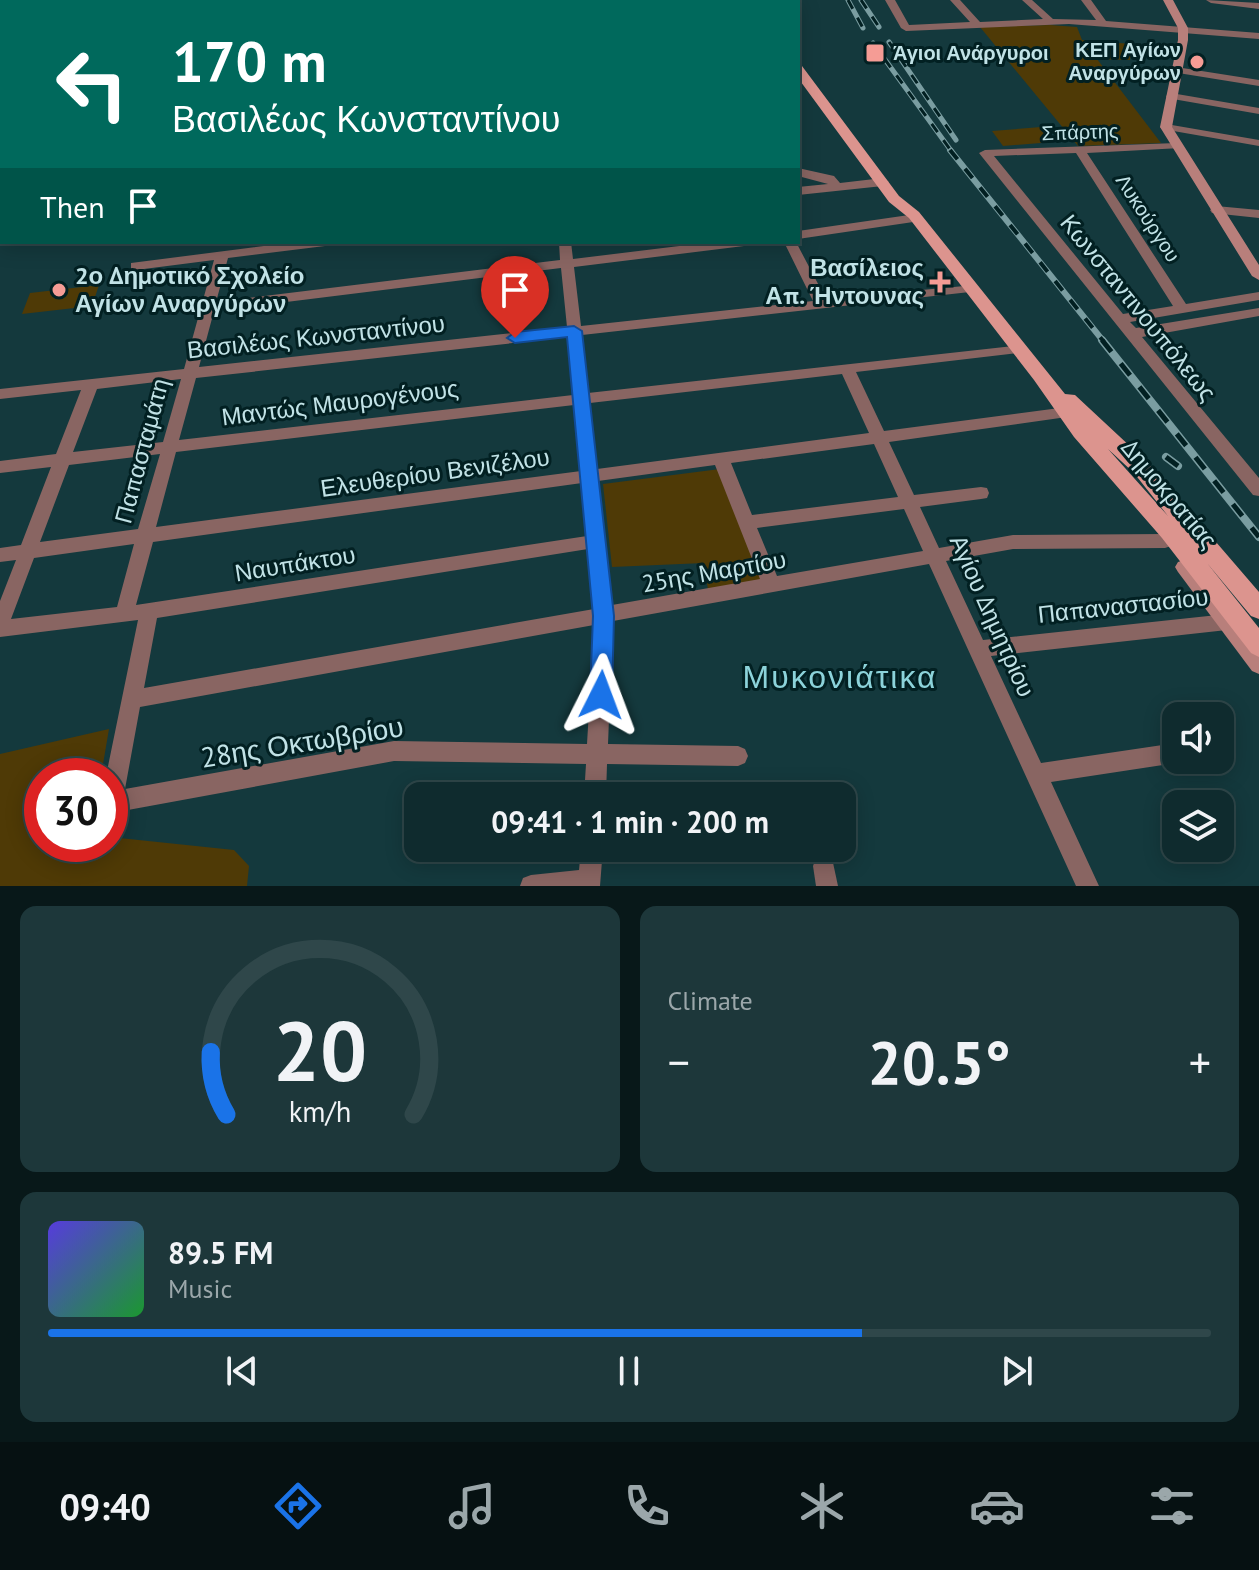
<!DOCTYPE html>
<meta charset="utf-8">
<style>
body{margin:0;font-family:"PT Sans",sans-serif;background:#1d373a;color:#f1f3f6;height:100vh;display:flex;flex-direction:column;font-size:30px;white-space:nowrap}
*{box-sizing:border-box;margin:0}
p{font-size:26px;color:#9ba7aa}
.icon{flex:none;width:44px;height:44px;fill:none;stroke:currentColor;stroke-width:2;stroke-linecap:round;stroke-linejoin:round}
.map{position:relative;height:886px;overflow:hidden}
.side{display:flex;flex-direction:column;gap:20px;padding:20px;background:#081819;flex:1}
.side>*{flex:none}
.top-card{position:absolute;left:0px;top:0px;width:800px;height:244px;box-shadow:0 4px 20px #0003,0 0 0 2px #2f474a;background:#00695c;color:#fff;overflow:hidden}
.fabs{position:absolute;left:1162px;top:702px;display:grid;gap:16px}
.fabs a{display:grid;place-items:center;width:72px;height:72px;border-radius:16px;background:#0f2b2e;box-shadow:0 4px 20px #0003,0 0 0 2px #2f474a;font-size:40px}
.speed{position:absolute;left:24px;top:758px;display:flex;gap:16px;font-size:40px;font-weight:700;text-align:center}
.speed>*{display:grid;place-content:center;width:104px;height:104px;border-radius:50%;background:#0f2b2e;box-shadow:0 4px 20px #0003,0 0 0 2px #2f474a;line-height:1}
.speed .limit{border:12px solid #d22;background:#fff;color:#111}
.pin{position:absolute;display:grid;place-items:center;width:68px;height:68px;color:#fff;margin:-82px -34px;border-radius:50% 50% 50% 0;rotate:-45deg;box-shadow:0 0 8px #0007}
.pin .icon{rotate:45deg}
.me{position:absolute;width:88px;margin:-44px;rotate:3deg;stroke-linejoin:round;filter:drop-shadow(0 0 6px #0008)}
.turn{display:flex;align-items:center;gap:28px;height:168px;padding:0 40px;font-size:36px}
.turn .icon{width:104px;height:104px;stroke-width:2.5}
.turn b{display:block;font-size:56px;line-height:68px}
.then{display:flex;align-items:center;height:76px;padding:0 40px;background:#0003;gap:16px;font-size:30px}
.big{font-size:60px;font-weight:600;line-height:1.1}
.side .tile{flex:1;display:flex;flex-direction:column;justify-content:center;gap:12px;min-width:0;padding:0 28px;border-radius:16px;background:#1d373a}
.side .dial{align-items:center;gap:0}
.dial svg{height:208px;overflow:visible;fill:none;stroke:#2f474a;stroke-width:7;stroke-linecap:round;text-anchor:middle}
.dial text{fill:#f1f3f6;stroke:none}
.song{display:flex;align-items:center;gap:24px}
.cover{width:96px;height:96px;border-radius:12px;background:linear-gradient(135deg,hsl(250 70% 55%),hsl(130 70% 35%))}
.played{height:8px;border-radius:4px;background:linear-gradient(90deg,#1a73e8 70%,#2f474a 70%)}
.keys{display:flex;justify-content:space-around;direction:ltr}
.heat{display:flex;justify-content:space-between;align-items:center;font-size:44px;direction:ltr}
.side .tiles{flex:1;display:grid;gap:20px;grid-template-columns:1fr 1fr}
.tile:last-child{grid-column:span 2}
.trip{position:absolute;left:404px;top:782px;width:452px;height:80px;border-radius:16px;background:#0f2b2e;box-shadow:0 4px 20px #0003,0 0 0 2px #2f474a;font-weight:600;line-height:80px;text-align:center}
.tab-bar{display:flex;height:128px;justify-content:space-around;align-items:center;background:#061112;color:#9ba7aa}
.tab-bar .icon{width:56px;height:56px}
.tab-bar .selected{color:#1a73e8}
.tab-bar b{font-size:36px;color:#f1f3f6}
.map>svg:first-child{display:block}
.green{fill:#4f3a06}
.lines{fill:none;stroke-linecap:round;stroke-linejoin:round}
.street{fill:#896562;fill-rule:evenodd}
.secondary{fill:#b87f7b;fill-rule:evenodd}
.primary{fill:#dc948e;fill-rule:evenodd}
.rail-far2-casing{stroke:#7a9da1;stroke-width:5}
.rail-far1-casing{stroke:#7a9da1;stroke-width:6}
.rail-casing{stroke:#7a9da1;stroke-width:8}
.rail-far2{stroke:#022022;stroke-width:3;stroke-dasharray:10;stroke-linecap:butt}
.rail-far1{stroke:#022022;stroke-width:4;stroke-dasharray:12;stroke-linecap:butt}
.rail{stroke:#022022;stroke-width:5;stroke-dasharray:15;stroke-linecap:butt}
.route{fill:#1a73e8;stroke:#114b97;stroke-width:2}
.poi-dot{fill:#f59c95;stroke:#022022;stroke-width:3}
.labels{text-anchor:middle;stroke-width:6;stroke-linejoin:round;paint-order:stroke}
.far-poi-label{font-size:20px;font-weight:bold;fill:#c1e2e6;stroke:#022022;text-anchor:end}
.far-street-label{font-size:20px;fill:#c1e2e6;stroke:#022022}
.poi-label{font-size:24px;font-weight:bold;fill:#c1e2e6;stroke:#022022;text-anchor:end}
.street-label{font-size:24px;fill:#c1e2e6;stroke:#022022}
.near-street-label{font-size:28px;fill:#c1e2e6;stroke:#022022}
.near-neighbourhood-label{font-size:32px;letter-spacing:2px;fill:#8cd3da;stroke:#022022}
</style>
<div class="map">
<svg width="1259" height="886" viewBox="0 0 1259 886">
<rect width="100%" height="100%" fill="#14393d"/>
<!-- green -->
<g class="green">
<path d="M1050 25 1077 27 1082 40 1132 44 1130 60 1097 59 1161 143 1078 146 980 27Z"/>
<path d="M1041 127 1053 142 1003 146 992 131Z"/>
<path d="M99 285 92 306 22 314 30 293Z"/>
<path d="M720 469 765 580 708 590 704 563 612 567 603 484Z"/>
<path d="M109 729 101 776H42V844H110V837L234 850 249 866 247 886H0V754Z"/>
</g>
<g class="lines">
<!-- street -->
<g class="street">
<path d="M0 0H48L50 2H2Z"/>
<path d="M75 0H85L73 2Z"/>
<path d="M885 0H895L909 25 970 22 950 0H960L980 22 1043 19 1022 0H1032L1053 19 1096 20 1081 0H1091L1106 21 1259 33V39L1069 24 906 31 901 28Z"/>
<path d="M1206 0 1259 3V9L1211 3Z"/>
<path d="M1176 67 1259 80V86L1172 72 1171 70Z"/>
<path d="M0 72H2L0 80Z"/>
<path d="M1171 93 1259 108V114L1167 98 1166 96Z"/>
<path d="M1166 124 1259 140V146L1162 129 1160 127Z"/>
<path d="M1177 143 1183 146 1181 148 1087 153 1186 304 1259 292V300L1130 322 1136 328 1259 308V316L1142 337 1259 478V496L1253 495 979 153 985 150ZM1076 153 1173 306 1123 314 994 156Z"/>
<path d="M798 168 834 176 840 183 883 178 889 182 883 186 798 195V187L828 184 798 176Z"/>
<path d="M1216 206 1259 210V218L1212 213 1210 210Z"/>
<path d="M916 214 922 218 920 221 798 239V231Z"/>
<path d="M295 242H331L325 246 228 258 216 302 560 260 559 242H571L573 259 712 242H750L744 246 574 267 581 326 813 301 784 242H796L826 299 975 285 977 288 970 292 582 335 588 393 1023 345 1025 348 1018 353 856 372 884 431 1067 407 1075 412 1067 417 889 442 914 495 981 487 987 488 989 493 987 498 981 499 920 507 939 548 1013 535 1165 534 1171 536 1174 541 1171 546 1165 548 1013 549 946 561 983 640 1227 614 1234 616 1236 622 1234 628 1227 630 991 656 1041 763 1176 743V760H1183L1176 763 1051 782 1099 886H1076L929 564 613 621 608 744 738 746 745 749 748 756 745 763 738 766 607 764 606 796H584L586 764 394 761 117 812 110 809V776H106L138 620 0 637V601L16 560 0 562V548L21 545 51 467 0 473V461L56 454 81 390 0 399V389L184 369 214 260 136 270 131 269V263ZM561 268 567 327 199 367 214 311ZM568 337 573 395 179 440 196 378ZM842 374 869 433 597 469 590 403ZM181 379 163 442 73 452 97 389ZM574 405 581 471 156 527 176 452ZM874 444 898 497 752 515 731 463ZM160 454 138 529 40 542 69 465ZM715 465 760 579 612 605 598 481ZM582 483 587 536 136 605 153 542ZM904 509 923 551 777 576 757 528ZM134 544 117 607 11 619 34 558ZM588 549 594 609 144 688 157 618ZM594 625 587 744 394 741 125 789 140 707Z"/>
<path d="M581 848H603L600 886H520L523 878 531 875 579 870Z"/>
<path d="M824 855 832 858 838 886H816L813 866 816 858Z"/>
</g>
<!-- secondary -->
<g class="secondary">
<path d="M41 0H52L39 2Z"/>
<path d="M1163 0H1173L1188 28V40L1172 127 1259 265V280L1252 276 1160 127 1178 40V28Z"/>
<path d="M2 38V45L0 46V39Z"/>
<path d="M1184 560 1190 562 1259 650V674L1252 671 1178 572 1175 567 1178 562Z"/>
</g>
<!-- primary -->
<g class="primary">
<path d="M753 0H765L766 2H754Z"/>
<path d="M798 65 802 66 899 196 919 212 1065 394 1075 395 1148 463 1259 592V619L1251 616 1207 563 1259 628V657L1251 653 1162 538 1074 437 1034 380 909 218 889 202 798 78ZM1108 449 1134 473 1168 516Z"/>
</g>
<defs>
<g id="rail-far2">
<path d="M848 0 863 28"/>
<path d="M861 0 879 27"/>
<path d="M889 42 956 140"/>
<path d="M873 43 952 152"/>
</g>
<path id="rail-far1" d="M950 150 1104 342"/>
<g id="rail">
<path d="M1102 340 1259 537"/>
<path d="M1166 457 1178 466"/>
</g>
</defs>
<!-- rail-far2 casing -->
<use href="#rail-far2" class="rail-far2-casing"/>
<!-- rail-far1 casing -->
<use href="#rail-far1" class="rail-far1-casing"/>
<!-- rail casing -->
<use href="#rail" class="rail-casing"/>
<!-- rail-far2 -->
<use href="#rail-far2" class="rail-far2"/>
<!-- rail-far1 -->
<use href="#rail-far1" class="rail-far1"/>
<!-- rail -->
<use href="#rail" class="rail"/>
</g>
<!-- route -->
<path class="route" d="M574 326 582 331 614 616 612 695 609 702 601 705 593 702 590 695 593 616 567 337 515 343 507 338 515 332Z"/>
<!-- markers -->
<g class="poi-dot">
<rect x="865" y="43" width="20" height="20" rx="4"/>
<circle cx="1197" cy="62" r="8"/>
<path d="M936 270h8v8h8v8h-8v8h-8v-8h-8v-8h8z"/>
<circle cx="59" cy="290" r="8"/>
</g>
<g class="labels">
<!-- far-poi labels -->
<g class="far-poi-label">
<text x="1181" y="57">ΚΕΠ Αγίων<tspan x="1181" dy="23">Αναργύρων</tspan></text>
<text x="893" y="60" text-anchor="start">Άγιοι Ανάργυροι</text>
</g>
<!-- far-street labels -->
<g class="far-street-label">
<text transform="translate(1080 132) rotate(-2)" y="7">Σπάρτης</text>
<text transform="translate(1148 218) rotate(57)" y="7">Λυκούργου</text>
</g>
<!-- poi labels -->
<g class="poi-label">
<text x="924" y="276">Βασίλειος<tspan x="924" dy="28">Απ. Ήντουνας</tspan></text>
<text x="75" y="284" text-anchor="start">2ο Δημοτικό Σχολείο<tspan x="75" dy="28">Αγίων Αναργύρων</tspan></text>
</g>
<!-- street labels -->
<g class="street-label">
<text transform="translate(1138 308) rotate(51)" y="8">Κωνσταντινουπόλεως</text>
<text transform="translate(316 337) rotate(-6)" y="8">Βασιλέως Κωνσταντίνου</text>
<text transform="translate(340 403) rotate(-7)" y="8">Μαντώς Μαυρογένους</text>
<text transform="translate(142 451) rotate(-75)" y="8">Παπασταμάτη</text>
<text transform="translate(435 473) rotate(-8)" y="8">Ελευθερίου Βενιζέλου</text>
<text transform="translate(1169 494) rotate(50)" y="8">Δημοκρατίας</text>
<text transform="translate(295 564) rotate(-9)" y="8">Ναυπάκτου</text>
<text transform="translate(714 572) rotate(-10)" y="8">25ης Μαρτίου</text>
<text transform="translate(1123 606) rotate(-6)" y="8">Παπαναστασίου</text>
<text transform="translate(992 616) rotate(66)" y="8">Αγίου Δημητρίου</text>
</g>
<!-- near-street labels -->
<g class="near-street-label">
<text transform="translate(302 742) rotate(-9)" y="10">28ης Οκτωβρίου</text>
</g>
<!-- near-neighbourhood labels -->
<g class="near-neighbourhood-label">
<text x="840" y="688">Μυκονιάτικα</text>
</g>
</g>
</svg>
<div class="fabs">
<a><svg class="icon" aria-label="sound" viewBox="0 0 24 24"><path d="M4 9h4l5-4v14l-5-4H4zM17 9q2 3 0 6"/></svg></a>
<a><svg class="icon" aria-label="layers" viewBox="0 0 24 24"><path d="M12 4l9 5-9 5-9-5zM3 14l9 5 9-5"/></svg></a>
</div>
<div class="speed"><div class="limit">30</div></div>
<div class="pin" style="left:515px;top:338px;background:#d93025"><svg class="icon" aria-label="arrive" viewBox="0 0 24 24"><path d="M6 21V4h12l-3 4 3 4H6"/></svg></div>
<svg class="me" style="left:601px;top:695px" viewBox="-20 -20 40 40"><path d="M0-17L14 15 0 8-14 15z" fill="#1a73e8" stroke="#fff" stroke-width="4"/></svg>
<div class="trip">09:41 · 1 min · 200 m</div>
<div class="top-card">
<div class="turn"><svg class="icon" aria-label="left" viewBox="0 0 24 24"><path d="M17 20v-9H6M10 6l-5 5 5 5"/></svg><div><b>170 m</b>Βασιλέως Κωνσταντίνου</div></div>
<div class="then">Then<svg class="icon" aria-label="arrive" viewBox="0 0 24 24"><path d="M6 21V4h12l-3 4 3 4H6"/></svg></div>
</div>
</div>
<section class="side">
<div class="tiles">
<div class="tile dial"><svg viewBox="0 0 100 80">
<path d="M14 69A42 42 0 1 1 86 69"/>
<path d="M14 69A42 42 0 0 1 8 45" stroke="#1a73e8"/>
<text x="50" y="56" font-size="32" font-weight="700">20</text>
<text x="50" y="72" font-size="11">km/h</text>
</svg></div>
<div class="tile"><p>Climate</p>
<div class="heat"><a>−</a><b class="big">20.5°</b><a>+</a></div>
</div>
<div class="tile">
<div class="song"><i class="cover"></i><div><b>89.5 FM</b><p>Music</p></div></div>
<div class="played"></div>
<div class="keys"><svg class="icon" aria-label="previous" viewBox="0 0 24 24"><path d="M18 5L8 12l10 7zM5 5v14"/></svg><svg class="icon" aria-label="pause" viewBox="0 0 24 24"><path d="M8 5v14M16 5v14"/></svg><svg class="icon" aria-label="next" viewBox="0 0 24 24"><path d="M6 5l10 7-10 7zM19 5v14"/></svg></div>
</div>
</div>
</section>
<nav class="tab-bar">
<b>09:40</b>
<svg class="icon selected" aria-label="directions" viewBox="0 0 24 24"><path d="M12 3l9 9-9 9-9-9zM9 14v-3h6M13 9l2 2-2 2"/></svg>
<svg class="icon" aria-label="music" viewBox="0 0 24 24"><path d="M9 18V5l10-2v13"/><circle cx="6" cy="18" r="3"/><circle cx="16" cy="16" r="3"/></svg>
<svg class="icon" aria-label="phone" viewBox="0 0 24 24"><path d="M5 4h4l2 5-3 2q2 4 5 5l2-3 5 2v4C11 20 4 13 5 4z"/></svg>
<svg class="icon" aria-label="climate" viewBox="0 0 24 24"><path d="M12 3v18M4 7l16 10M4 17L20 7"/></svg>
<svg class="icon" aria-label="car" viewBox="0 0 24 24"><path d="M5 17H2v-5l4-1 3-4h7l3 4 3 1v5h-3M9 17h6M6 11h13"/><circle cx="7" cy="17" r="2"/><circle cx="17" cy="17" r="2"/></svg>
<svg class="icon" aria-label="filters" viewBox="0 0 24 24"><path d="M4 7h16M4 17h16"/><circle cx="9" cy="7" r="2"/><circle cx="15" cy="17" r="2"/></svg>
</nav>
